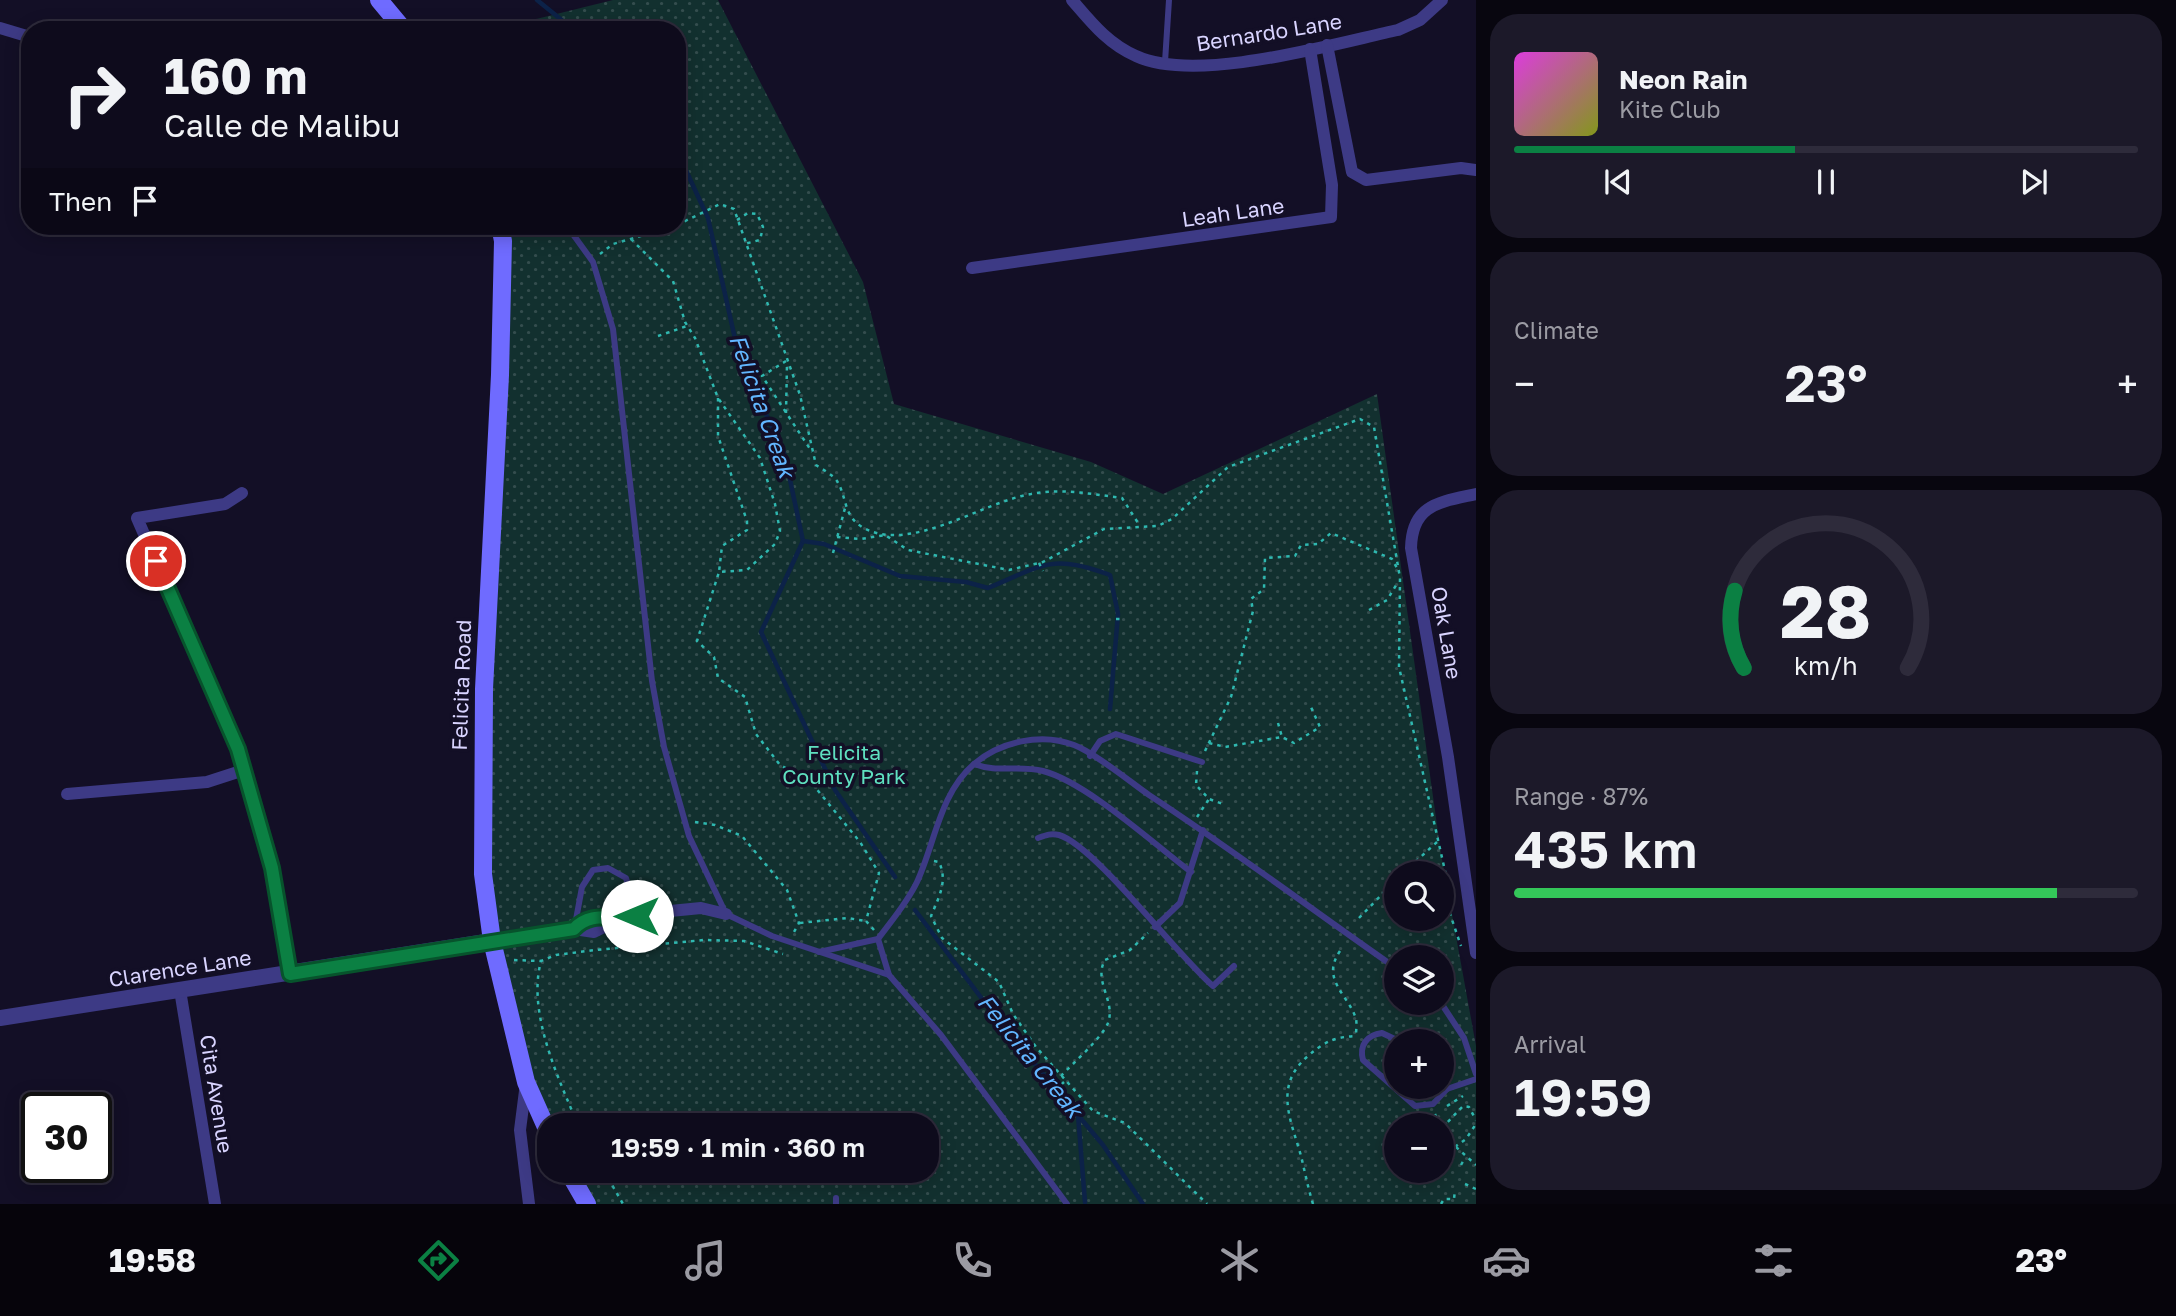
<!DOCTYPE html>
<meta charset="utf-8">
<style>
body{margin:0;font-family:"Golos Text",sans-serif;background:#1c1929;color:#f1f3f6;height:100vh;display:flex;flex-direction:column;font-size:26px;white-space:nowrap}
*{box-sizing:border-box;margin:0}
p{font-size:23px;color:#9b9ba3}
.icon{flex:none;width:38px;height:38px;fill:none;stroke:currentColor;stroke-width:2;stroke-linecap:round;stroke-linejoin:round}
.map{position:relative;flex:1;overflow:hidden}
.details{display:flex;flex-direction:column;gap:14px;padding:14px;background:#08060f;width:700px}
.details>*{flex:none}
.banner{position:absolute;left:21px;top:21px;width:665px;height:214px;border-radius:28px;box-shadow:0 4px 18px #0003,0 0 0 2px #2e2b3b;background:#0e0b1c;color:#f1f3f6;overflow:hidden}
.controls{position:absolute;left:1384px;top:861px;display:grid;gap:14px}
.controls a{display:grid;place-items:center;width:70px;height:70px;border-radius:50%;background:#0e0b1c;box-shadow:0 4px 18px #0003,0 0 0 2px #2e2b3b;font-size:35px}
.speed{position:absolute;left:21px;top:1092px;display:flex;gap:14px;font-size:35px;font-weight:700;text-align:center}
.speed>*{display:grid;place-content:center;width:91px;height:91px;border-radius:50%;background:#0e0b1c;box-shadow:0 4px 18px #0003,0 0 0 2px #2e2b3b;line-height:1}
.speed .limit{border:4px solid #111;border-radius:10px;background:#fff;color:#111}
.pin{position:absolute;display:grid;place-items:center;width:60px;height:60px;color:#fff;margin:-30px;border:4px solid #fff;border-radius:50%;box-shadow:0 2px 7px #0007}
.me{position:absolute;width:77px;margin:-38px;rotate:270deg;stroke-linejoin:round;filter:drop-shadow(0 0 5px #0008)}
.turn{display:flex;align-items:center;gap:24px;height:147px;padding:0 28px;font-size:32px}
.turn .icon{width:91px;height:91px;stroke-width:2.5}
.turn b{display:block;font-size:49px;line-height:60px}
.then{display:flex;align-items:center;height:66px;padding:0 28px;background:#0003;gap:14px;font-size:26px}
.big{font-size:52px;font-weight:600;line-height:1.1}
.details .card{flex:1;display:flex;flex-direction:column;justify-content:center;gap:10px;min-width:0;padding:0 24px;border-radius:28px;background:#1c1929}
.details .dial{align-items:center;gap:0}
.dial svg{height:182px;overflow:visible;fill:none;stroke:#2e2b3b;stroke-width:7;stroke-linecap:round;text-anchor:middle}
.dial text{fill:#f1f3f6;stroke:none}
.song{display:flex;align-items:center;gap:21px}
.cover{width:84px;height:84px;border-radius:10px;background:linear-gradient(135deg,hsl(300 70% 55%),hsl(70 70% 35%))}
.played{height:7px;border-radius:4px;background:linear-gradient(90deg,#0b8043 45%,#2e2b3b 45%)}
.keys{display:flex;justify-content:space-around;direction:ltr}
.heat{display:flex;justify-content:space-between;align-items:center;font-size:38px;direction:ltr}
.charge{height:10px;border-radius:5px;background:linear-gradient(90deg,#34c759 87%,#2e2b3b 0)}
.trip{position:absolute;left:537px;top:1113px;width:402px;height:70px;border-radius:28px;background:#0e0b1c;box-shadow:0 4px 18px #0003,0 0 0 2px #2e2b3b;font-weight:600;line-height:70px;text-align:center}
.dock{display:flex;height:112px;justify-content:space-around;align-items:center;background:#06040b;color:#9b9ba3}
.dock .icon{width:49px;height:49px}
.dock .selected{color:#0b8043}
.dock b{font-size:32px;color:#f1f3f6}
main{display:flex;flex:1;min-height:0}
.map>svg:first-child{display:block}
.park{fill:url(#park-dots);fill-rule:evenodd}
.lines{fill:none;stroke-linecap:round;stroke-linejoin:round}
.stream{stroke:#0c2248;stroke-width:4.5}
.path{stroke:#2fb8b0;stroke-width:2.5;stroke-dasharray:3.5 5;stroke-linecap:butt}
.service{stroke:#3d3a85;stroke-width:6}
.minor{stroke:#3d3a85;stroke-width:12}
.tertiary{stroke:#3d3a85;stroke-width:16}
.secondary{stroke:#6f6bff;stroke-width:18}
.route-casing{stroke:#07532c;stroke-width:18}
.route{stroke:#0b8043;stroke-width:12}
.labels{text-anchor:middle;stroke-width:7;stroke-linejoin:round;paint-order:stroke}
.street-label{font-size:21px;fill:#d9d4ff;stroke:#130f26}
.park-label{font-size:21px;fill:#5fe0c0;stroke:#130f26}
.water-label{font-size:23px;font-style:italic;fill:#62b6ff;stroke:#130f26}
</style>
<main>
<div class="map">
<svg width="1476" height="1204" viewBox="0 0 1476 1204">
<defs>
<pattern id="park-dots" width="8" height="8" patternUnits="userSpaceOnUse" patternTransform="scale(1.75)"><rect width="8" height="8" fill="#12302f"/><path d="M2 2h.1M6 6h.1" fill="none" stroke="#344d4e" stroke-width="1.8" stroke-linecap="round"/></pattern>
</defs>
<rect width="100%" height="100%" fill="#130f26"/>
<!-- park -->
<path class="park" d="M613 0H718L863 282 894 404 1091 462 1163 494 1377 394 1441 854 1476 1046V1204H587L568 1171H928V1125H550L538 1112 483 874 500 226H677V30H492ZM1396 873H1442V919H1396ZM1396 957H1442V1003H1396ZM1396 1041H1442V1087H1396ZM1396 1125H1442V1171H1396Z"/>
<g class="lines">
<!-- stream -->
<g class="stream">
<path d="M537 0 574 30"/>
<path d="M677 151 708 218 738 352 785 456 803 541 761 632 835 790 895 877"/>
<path d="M803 541 824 544 900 576 966 582 988 588C1043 565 1052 553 1110 575L1118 614 1110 709"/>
<path d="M915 910 998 1020 1103 1145 1143 1204"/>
<path d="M1078 1115 1085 1202"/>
</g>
<!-- path -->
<g class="path">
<path d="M737 220 748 213 757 214 763 227 760 240 744 244"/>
<path d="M677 225 720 204 734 209 800 395 816 465C822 469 833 475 837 481 847 497 843 515 862 527 909 555 982 502 1031 494 1062 488 1091 494 1122 498L1140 526"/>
<path d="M631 239 673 281 685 322 695 338 718 398 760 458 775 504 780 531 775 544 747 570 719 572 697 641 714 657 718 678 745 697 756 734 780 765 810 781 860 842 879 873 866 921 874 930"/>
<path d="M600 254 613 244 675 226"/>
<path d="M658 336 687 326"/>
<path d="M786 361 762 376 812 452"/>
<path d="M718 398V436L747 521V530L722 546 719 572"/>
<path d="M786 413 787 364"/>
<path d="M837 537 861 539 885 535 908 550 1009 570 1043 562 1104 529 1158 526 1172 519 1228 467 1360 419 1374 427 1400 578 1399 667 1450 893 1449 911 1461 946"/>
<path d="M833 553 845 508"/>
<path d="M1039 563 1043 571"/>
<path d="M1369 610 1387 600 1398 582"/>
<path d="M1116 619H1122"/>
<path d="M1278 723 1282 737"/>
<path d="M1209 743 1225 747 1282 737 1294 743 1320 727 1311 707"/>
<path d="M1205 751 1231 697 1253 611 1251 599 1264 589 1265 558 1295 556 1301 545 1318 544 1331 533 1392 559 1397 568"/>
<path d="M1197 771 1196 785 1209 799 1223 804"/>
<path d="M1197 817 1209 799"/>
<path d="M695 822 715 825 742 836 787 890 799 923 794 932"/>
<path d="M934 861 939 862C948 881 939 897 931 916L942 938 999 982 1013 1014 1036 1047 1093 1111 1125 1123 1207 1204"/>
<path d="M1403 873 1437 842"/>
<path d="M1359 918 1396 880"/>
<path d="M800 923 847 918 866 921"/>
<path d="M1340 951C1320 980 1349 995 1356 1019 1357 1023 1356 1031 1356 1036"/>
<path d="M514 960 541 961"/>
<path d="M1061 1076C1072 1064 1102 1038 1108 1023 1116 1001 1093 981 1105 960L1130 950 1148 933"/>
<path d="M1418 1095 1420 1087"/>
<path d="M1049 1096 1064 1082"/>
<path d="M1447 1106 1463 1096"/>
<path d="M1435 1114 1439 1125"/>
<path d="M578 1125C558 1077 527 1013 541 961L556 955 595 950 704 940 744 941 783 954"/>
<path d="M1442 1128 1463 1106 1469 1107 1476 1120"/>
<path d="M1442 1132 1446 1147 1452 1149 1466 1139 1476 1124"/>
<path d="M1456 1147 1476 1165"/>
<path d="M1461 1165 1465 1158"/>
<path d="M604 1171 623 1204"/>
<path d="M1465 1184 1476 1189"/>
<path d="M1313 1204C1308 1188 1305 1172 1301 1156 1291 1120 1273 1086 1308 1056 1324 1042 1334 1037 1356 1036"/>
<path d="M1441 1204 1444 1199H1454L1455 1190"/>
</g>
<!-- service -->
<g class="service">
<path d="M1165 62 1169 0"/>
<path d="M567 226 593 262 613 329 652 681 664 747 689 836 726 914 772 936 889 975"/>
<path d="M272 232 308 226"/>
<path d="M1090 756 1100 741 1116 734 1202 762"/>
<path d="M974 764C997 773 1019 765 1043 771 1086 782 1154 844 1191 872"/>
<path d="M1038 838C1046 835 1051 833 1059 835 1094 845 1178 956 1213 986L1234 966"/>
<path d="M575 925 582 887 593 870 608 868 626 878 637 916"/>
<path d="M1155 927 1180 903 1203 830"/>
<path d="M878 939 889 975 941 1035 1067 1204"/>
<path d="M819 952 878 939C892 920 907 903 917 882 935 843 940 793 974 764 1000 742 1041 732 1074 745 1095 753 1129 781 1149 795 1233 850 1314 911 1396 968"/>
<path d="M1441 1003 1464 1038 1476 1074"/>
<path d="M1399 1041 1382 1033C1367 1035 1359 1045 1363 1060L1415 1106 1433 1104 1447 1089 1442 1083"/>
<path d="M1447 1089 1476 1079"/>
<path d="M836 1198V1204"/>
</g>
<!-- minor -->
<g class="minor">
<path d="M1072 0C1091 22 1108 44 1136 56 1196 84 1333 44 1398 30L1420 20 1442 0"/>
<path d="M0 28 30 37"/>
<path d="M1327 45 1352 172 1366 180 1461 168 1476 170"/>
<path d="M972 268 1331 217 1332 185 1310 49"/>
<path d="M242 493 225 504 137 518 238 749 272 868 290 974"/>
<path d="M1476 494C1440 502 1412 504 1411 548L1448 757 1476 953"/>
<path d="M67 794 207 782 244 770"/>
<path d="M574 929C585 917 603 914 618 920"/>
<path d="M492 941 574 929 594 932 618 920 660 912 701 908 726 914"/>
<path d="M180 990 215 1204"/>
<path d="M526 1083 520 1130 529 1204"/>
</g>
<!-- tertiary -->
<path class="tertiary" d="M0 1018 492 941"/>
<!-- secondary -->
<g class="secondary">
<path d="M379 0 404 30"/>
<path d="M500 226 503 241 500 375 484 689 483 874 492 941 526 1082 550 1136"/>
<path d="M568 1171 587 1204"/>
</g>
</g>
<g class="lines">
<defs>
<path id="route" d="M156 561 238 749 272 868 290 974 574 929C591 910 615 921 637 916"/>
</defs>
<!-- route casing -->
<use href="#route" class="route-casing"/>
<!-- route -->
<use href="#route" class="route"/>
</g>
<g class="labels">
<!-- street labels -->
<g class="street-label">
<text transform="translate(1269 33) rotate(-9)" y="7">Bernardo Lane</text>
<text transform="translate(1233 213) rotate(-8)" y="7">Leah Lane</text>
<text transform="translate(1446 633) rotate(80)" y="7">Oak Lane</text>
<text transform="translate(462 685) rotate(-88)" y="7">Felicita Road</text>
<text transform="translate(180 969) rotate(-9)" y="7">Clarence Lane</text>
<text transform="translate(216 1094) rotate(81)" y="7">Cita Avenue</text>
</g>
<!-- park labels -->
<g class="park-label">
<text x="844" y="760">Felicita<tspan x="844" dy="24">County Park</tspan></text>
</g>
<!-- water labels -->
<g class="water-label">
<text transform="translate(762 406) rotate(70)" y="8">Felicita Creak</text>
<text transform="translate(1030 1056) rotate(51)" y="8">Felicita Creak</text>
</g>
</g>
</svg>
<div class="controls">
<a><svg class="icon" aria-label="search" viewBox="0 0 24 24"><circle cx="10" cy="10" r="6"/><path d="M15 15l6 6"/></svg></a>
<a><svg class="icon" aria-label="layers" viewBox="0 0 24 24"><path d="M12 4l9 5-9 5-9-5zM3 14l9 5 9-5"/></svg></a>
<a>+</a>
<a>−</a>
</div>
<div class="speed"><div class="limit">30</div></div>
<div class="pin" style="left:156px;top:561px;background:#d93025"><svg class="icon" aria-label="arrive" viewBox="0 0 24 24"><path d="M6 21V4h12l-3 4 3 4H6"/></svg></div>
<svg class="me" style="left:637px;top:916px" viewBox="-20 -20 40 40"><circle r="19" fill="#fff"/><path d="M0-13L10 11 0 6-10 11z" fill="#0b8043"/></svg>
<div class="trip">19:59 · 1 min · 360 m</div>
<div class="banner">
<div class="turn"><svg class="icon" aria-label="right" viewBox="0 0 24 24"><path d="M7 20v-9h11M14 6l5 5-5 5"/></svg><div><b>160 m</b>Calle de Malibu</div></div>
<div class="then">Then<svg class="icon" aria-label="arrive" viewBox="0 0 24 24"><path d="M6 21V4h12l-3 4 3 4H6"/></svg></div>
</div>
</div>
<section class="details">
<div class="card">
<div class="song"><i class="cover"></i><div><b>Neon Rain</b><p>Kite Club</p></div></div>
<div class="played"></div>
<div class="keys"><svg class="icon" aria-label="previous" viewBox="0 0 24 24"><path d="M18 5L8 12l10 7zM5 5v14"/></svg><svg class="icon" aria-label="pause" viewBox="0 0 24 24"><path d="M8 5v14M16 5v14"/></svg><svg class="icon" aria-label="next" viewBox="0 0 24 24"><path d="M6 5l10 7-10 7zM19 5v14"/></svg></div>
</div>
<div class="card"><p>Climate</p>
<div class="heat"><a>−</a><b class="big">23°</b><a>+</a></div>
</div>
<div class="card dial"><svg viewBox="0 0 100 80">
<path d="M14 69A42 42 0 1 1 86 69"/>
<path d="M14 69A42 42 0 0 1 10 35" stroke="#0b8043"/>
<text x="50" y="56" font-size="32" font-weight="700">28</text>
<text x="50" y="72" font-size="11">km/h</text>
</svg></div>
<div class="card"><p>Range · 87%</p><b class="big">435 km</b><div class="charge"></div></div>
<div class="card"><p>Arrival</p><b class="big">19:59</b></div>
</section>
</main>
<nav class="dock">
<b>19:58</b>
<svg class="icon selected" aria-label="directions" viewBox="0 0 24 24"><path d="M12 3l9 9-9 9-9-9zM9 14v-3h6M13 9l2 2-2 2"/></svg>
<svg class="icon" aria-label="music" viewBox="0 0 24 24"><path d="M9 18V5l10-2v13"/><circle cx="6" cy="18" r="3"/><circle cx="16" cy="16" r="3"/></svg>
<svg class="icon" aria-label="phone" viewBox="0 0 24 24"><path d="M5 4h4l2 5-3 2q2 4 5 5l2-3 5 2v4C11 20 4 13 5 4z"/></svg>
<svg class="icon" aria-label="climate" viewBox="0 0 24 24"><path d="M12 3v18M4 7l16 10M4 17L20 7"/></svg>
<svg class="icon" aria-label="car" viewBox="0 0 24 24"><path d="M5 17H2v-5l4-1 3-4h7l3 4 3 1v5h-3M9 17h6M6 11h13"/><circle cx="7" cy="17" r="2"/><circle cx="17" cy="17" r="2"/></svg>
<svg class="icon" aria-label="filters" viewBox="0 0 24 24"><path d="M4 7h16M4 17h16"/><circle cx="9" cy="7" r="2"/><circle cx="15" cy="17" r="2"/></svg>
<b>23°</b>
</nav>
